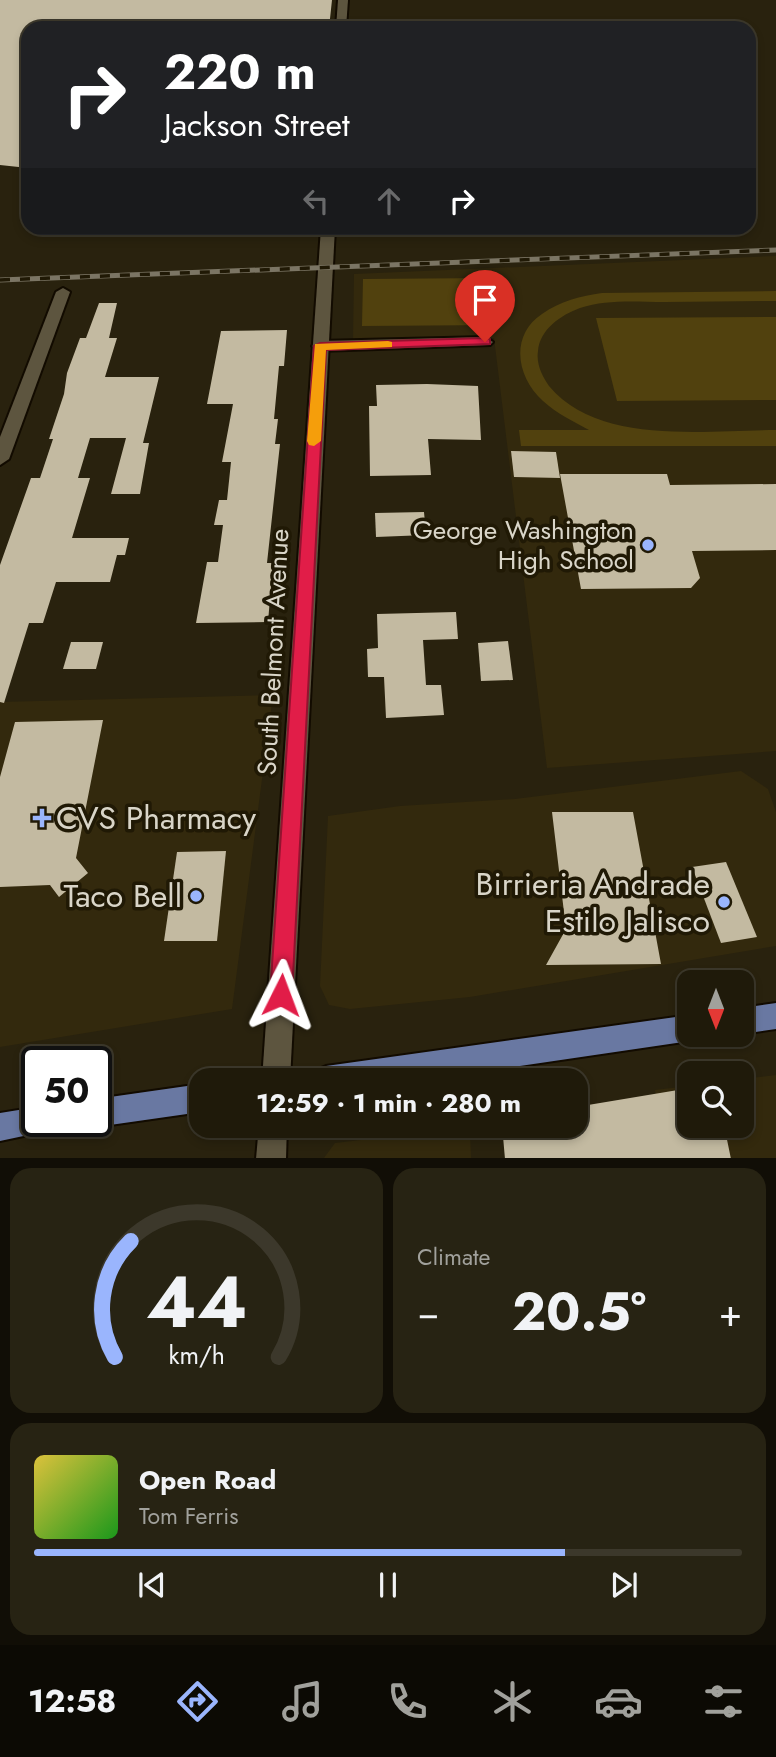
<!DOCTYPE html>
<meta charset="utf-8">
<style>
body{margin:0;font-family:Jost,sans-serif;background:#272313;color:#f1f3f6;height:100vh;display:flex;flex-direction:column;font-size:26px;white-space:nowrap}
*{box-sizing:border-box;margin:0}
p{font-size:23px;color:#a1a19c}
.icon{flex:none;width:38px;height:38px;fill:none;stroke:currentColor;stroke-width:2;stroke-linecap:round;stroke-linejoin:round}
.map{position:relative;height:1158px;overflow:hidden}
.panel{display:flex;flex-direction:column;gap:10px;padding:10px;background:#110e06;flex:1}
.panel>*{flex:none}
.banner{position:absolute;left:21px;top:21px;width:735px;height:214px;border-radius:21px;box-shadow:0 4px 10px #0003,0 0 0 2px #3c382b;background:#202124;color:#fff;overflow:hidden}
.needle{width:46px;rotate:180deg}
.fabs{position:absolute;left:677px;top:970px;display:grid;gap:14px}
.fabs a{display:grid;place-items:center;width:77px;height:77px;border-radius:14px;background:#1f1a0a;box-shadow:0 4px 10px #0003,0 0 0 2px #3c382b;font-size:35px}
.speed{position:absolute;left:21px;top:1046px;display:flex;gap:14px;font-size:35px;font-weight:700;text-align:center}
.speed>*{display:grid;place-content:center;width:91px;height:91px;border-radius:50%;background:#1f1a0a;box-shadow:0 4px 10px #0003,0 0 0 2px #3c382b;line-height:1}
.speed .limit{border:4px solid #111;border-radius:10px;background:#fff;color:#111}
.pin{position:absolute;display:grid;place-items:center;width:60px;height:60px;color:#fff;margin:-72px -30px;border-radius:50% 50% 50% 0;rotate:-45deg;box-shadow:0 0 7px #0007}
.pin .icon{rotate:45deg}
.me{position:absolute;width:77px;margin:-38px;rotate:3deg;stroke-linejoin:round;filter:drop-shadow(0 0 5px #0008)}
.turn{display:flex;align-items:center;gap:24px;height:147px;padding:0 28px;font-size:32px}
.turn .icon{width:91px;height:91px;stroke-width:2.5}
.turn b{display:block;font-size:49px;line-height:60px}
.lanes{display:flex;align-items:center;height:66px;padding:0 28px;background:#0003;justify-content:center;gap:35px;direction:ltr}
.lanes .off{opacity:.35}
.big{font-size:52px;font-weight:700;line-height:1.1}
.panel .widget{flex:1;display:flex;flex-direction:column;justify-content:center;gap:10px;min-width:0;padding:0 24px;border-radius:21px;background:#272313}
.panel .dial{align-items:center;gap:0}
.dial svg{height:182px;overflow:visible;fill:none;stroke:#3c382b;stroke-width:7;stroke-linecap:round;text-anchor:middle}
.dial text{fill:#f1f3f6;stroke:none}
.song{display:flex;align-items:center;gap:21px}
.cover{width:84px;height:84px;border-radius:10px;background:linear-gradient(135deg,hsl(50 70% 55%),hsl(120 70% 35%))}
.played{height:7px;border-radius:4px;background:linear-gradient(90deg,#9ab5fd 75%,#3c382b 75%)}
.keys{display:flex;justify-content:space-around;direction:ltr}
.heat{display:flex;justify-content:space-between;align-items:center;font-size:38px;direction:ltr}
.panel .tiles{flex:1;display:grid;gap:10px;grid-template-columns:1fr 1fr}
.widget:last-child{grid-column:span 2}
.trip{position:absolute;left:189px;top:1068px;width:399px;height:70px;border-radius:21px;background:#1f1a0a;box-shadow:0 4px 10px #0003,0 0 0 2px #3c382b;font-weight:700;line-height:70px;text-align:center}
.dock{display:flex;height:112px;justify-content:space-around;align-items:center;background:#0c0a04;color:#a1a19c}
.dock .icon{width:49px;height:49px}
.dock .selected{color:#9ab5fd}
.dock b{font-size:32px;color:#f1f3f6}
.map>svg:first-child{display:block}
.built{fill:#33290d}
.green{fill:#51410e}
.building{fill:#c3baa1}
.lines{fill:none;stroke-linecap:round;stroke-linejoin:round}
.minor-casing{stroke:#120b00;stroke-width:4}
.secondary-casing{stroke:#120b00;stroke-width:4}
.primary-casing{stroke:#120b00;stroke-width:4}
.minor{fill:#5d553f;fill-rule:evenodd}
.secondary{fill:#5d553f;fill-rule:evenodd}
.primary{fill:#6978a2;fill-rule:evenodd}
.rail-casing{stroke:#7b7564;stroke-width:5}
.rail{stroke:#201905;stroke-width:3.5;stroke-dasharray:10;stroke-linecap:butt}
.route{fill:#e11d48;stroke:#92132f;stroke-width:2}
.slow{fill:#f59e0b}
.poi-dot{fill:#9ab5fd;stroke:#201905;stroke-width:2.5}
.labels{text-anchor:middle;stroke-width:7;stroke-linejoin:round;paint-order:stroke}
.poi-label{font-size:26px;fill:#d9d5c8;stroke:#201905;text-anchor:end}
.street-label{font-size:26px;fill:#d9d5c8;stroke:#201905}
.near-poi-label{font-size:32px;fill:#d9d5c8;stroke:#201905;text-anchor:end}
</style>
<div class="map">
<svg width="776" height="1159" viewBox="0 0 776 1159">
<rect width="100%" height="100%" fill="#29220e"/>
<!-- built -->
<g class="built">
<path d="M776 256V751L547 768 494 338 353 340 354 274Z"/>
<path d="M273 695 232 1009 0 1047V702Z"/>
<path d="M741 771 768 789 776 812V946L470 997 350 1009 329 1005 320 986 328 816 400 806 515 799Z"/>
<path d="M776 1075V1158H666L655 1090 689 1086 690 1125H742V1079Z"/>
<path d="M463 1128 470 1133 471 1158H324L335 1143Z"/>
</g>
<!-- green -->
<g class="green">
<path d="M491 278 498 325 362 326 363 279Z"/>
<path d="M776 291V301C739 301 702 302 664 302 637 302 607 299 580 308 561 315 540 329 538 351 536 364 542 376 549 386 599 446 706 430 776 430V446H521L519 430H589C573 421 557 414 543 401 517 378 509 336 542 314 560 301 581 296 602 293Z"/>
<path d="M776 317V400L617 401 596 318Z"/>
</g>
<!-- building -->
<g class="building">
<path d="M0 0H332L329 28H28V168L0 165Z"/>
<path d="M99 303H117L109 338H117L105 377H159L143 443H149L140 494H111L126 438H90L78 478H90L72 538H129L125 555H117L110 582H56L43 623H29L4 703 0 702V565L31 478H40L53 439H49L64 394 67 373 80 338H86Z"/>
<path d="M287 330 284 366H279L274 419H278L275 444H280L267 563H273L268 622 196 623 207 562H218L223 525H214L219 500H227L231 462H222L233 404H207L221 331Z"/>
<path d="M427 384 478 386 481 440 428 439 431 475 370 476 369 406H377L376 385Z"/>
<path d="M511 451 556 452 560 478 514 477Z"/>
<path d="M560 474H667L670 485 776 484V550L692 551 700 578 691 588 581 589Z"/>
<path d="M424 512 426 535 376 537 375 513Z"/>
<path d="M456 612 458 639 423 640 426 685H441L444 715 386 718 384 677H368L367 649 378 648 377 614Z"/>
<path d="M508 641 513 680 481 681 478 643Z"/>
<path d="M71 642H103L96 669H63Z"/>
<path d="M103 720 76 858 88 873 59 897 50 885 0 887V777L15 722Z"/>
<path d="M552 812H633L661 964 546 965 566 929Z"/>
<path d="M226 851 217 941H164L177 852Z"/>
<path d="M726 862 757 937 721 943 692 867Z"/>
<path d="M690 1088V1125H724L731 1159H505L502 1125H576V1107Z"/>
</g>
<g class="lines">
<defs>
<g id="minor">
<path d="M63 288 70 292 9 459 0 465V437L56 292Z"/>
<path d="M485 337 493 342 490 345 320 351 312 346 320 341Z"/>
</g>
<g id="secondary">
<path d="M338 0H348L346 28H336Z"/>
<path d="M321 228H335L290 1080H262Z"/>
<path d="M259 1125H287L286 1159H256Z"/>
</g>
<g id="primary">
<path d="M776 1003V1029L742 1034V1008Z"/>
<path d="M690 1015V1034H701L690 1041 424 1080H312L316 1070 326 1066Z"/>
<path d="M201 1084V1112L96 1127 85 1122H96V1099Z"/>
<path d="M37 1107V1122H51L47 1131 0 1141V1113Z"/>
</g>
</defs>
<!-- minor casing -->
<use href="#minor" class="minor-casing"/>
<!-- secondary casing -->
<use href="#secondary" class="secondary-casing"/>
<!-- primary casing -->
<use href="#primary" class="primary-casing"/>
<!-- minor -->
<use href="#minor" class="minor"/>
<!-- secondary -->
<use href="#secondary" class="secondary"/>
<!-- primary -->
<use href="#primary" class="primary"/>
<defs>
<path id="rail" d="M0 280 776 250"/>
</defs>
<!-- rail casing -->
<use href="#rail" class="rail-casing"/>
<!-- rail -->
<use href="#rail" class="rail"/>
</g>
<!-- route -->
<path class="route" d="M485 338 490 339V344L326 350 292 995 289 1003 281 1006 274 1003 270 995 314 346 320 343Z"/>
<!-- slow -->
<path class="slow" d="M388 341 392 342V347L326 350 321 441 314 446 309 445 307 441 315 344Z"/>
<!-- markers -->
<g class="poi-dot">
<circle cx="648" cy="545" r="7"/>
<path d="M38.5 807.5h7v7h7v7h-7v7h-7v-7h-7v-7h7z"/>
<circle cx="196" cy="896" r="7"/>
<circle cx="724" cy="902" r="7"/>
</g>
<g class="labels">
<!-- poi labels -->
<g class="poi-label">
<text x="634" y="539">George Washington<tspan x="634" dy="30">High School</tspan></text>
</g>
<!-- street labels -->
<g class="street-label">
<text transform="translate(273 652) rotate(-87)" y="9">South Belmont Avenue</text>
</g>
<!-- near-poi labels -->
<g class="near-poi-label">
<text x="56" y="829" text-anchor="start">CVS Pharmacy</text>
<text x="710" y="895">Birrieria Andrade<tspan x="710" dy="37">Estilo Jalisco</tspan></text>
<text x="182" y="907">Taco Bell</text>
</g>
</g>
</svg>
<div class="fabs">
<a><svg class="needle" viewBox="-14 -14 28 28"><path d="M0-13l5 13h-10z" fill="#e53935"/><path d="M0 13l5-13h-10z" fill="#a1a19c"/></svg></a>
<a><svg class="icon" aria-label="search" viewBox="0 0 24 24"><circle cx="10" cy="10" r="6"/><path d="M15 15l6 6"/></svg></a>
</div>
<div class="speed"><div class="limit">50</div></div>
<div class="pin" style="left:485px;top:342px;background:#d93025"><svg class="icon" aria-label="arrive" viewBox="0 0 24 24"><path d="M6 21V4h12l-3 4 3 4H6"/></svg></div>
<svg class="me" style="left:281px;top:995px" viewBox="-20 -20 40 40"><path d="M0-17L14 15 0 8-14 15z" fill="#e11d48" stroke="#fff" stroke-width="4"/></svg>
<div class="trip">12:59 · 1 min · 280 m</div>
<div class="banner">
<div class="turn"><svg class="icon" aria-label="right" viewBox="0 0 24 24"><path d="M7 20v-9h11M14 6l5 5-5 5"/></svg><div><b>220 m</b>Jackson Street</div></div>
<div class="lanes"><svg class="icon off" aria-label="left" viewBox="0 0 24 24"><path d="M17 20v-9H6M10 6l-5 5 5 5"/></svg><svg class="icon off" aria-label="ahead" viewBox="0 0 24 24"><path d="M12 20V5M6 11l6-6 6 6"/></svg><svg class="icon" aria-label="right" viewBox="0 0 24 24"><path d="M7 20v-9h11M14 6l5 5-5 5"/></svg></div>
</div>
</div>
<section class="panel">
<div class="tiles">
<div class="widget dial"><svg viewBox="0 0 100 80">
<path d="M14 69A42 42 0 1 1 86 69"/>
<path d="M14 69A42 42 0 0 1 21 18" stroke="#9ab5fd"/>
<text x="50" y="56" font-size="32" font-weight="700">44</text>
<text x="50" y="72" font-size="11">km/h</text>
</svg></div>
<div class="widget"><p>Climate</p>
<div class="heat"><a>−</a><b class="big">20.5°</b><a>+</a></div>
</div>
<div class="widget">
<div class="song"><i class="cover"></i><div><b>Open Road</b><p>Tom Ferris</p></div></div>
<div class="played"></div>
<div class="keys"><svg class="icon" aria-label="previous" viewBox="0 0 24 24"><path d="M18 5L8 12l10 7zM5 5v14"/></svg><svg class="icon" aria-label="pause" viewBox="0 0 24 24"><path d="M8 5v14M16 5v14"/></svg><svg class="icon" aria-label="next" viewBox="0 0 24 24"><path d="M6 5l10 7-10 7zM19 5v14"/></svg></div>
</div>
</div>
</section>
<nav class="dock">
<b>12:58</b>
<svg class="icon selected" aria-label="directions" viewBox="0 0 24 24"><path d="M12 3l9 9-9 9-9-9zM9 14v-3h6M13 9l2 2-2 2"/></svg>
<svg class="icon" aria-label="music" viewBox="0 0 24 24"><path d="M9 18V5l10-2v13"/><circle cx="6" cy="18" r="3"/><circle cx="16" cy="16" r="3"/></svg>
<svg class="icon" aria-label="phone" viewBox="0 0 24 24"><path d="M5 4h4l2 5-3 2q2 4 5 5l2-3 5 2v4C11 20 4 13 5 4z"/></svg>
<svg class="icon" aria-label="climate" viewBox="0 0 24 24"><path d="M12 3v18M4 7l16 10M4 17L20 7"/></svg>
<svg class="icon" aria-label="car" viewBox="0 0 24 24"><path d="M5 17H2v-5l4-1 3-4h7l3 4 3 1v5h-3M9 17h6M6 11h13"/><circle cx="7" cy="17" r="2"/><circle cx="17" cy="17" r="2"/></svg>
<svg class="icon" aria-label="filters" viewBox="0 0 24 24"><path d="M4 7h16M4 17h16"/><circle cx="9" cy="7" r="2"/><circle cx="15" cy="17" r="2"/></svg>
</nav>
